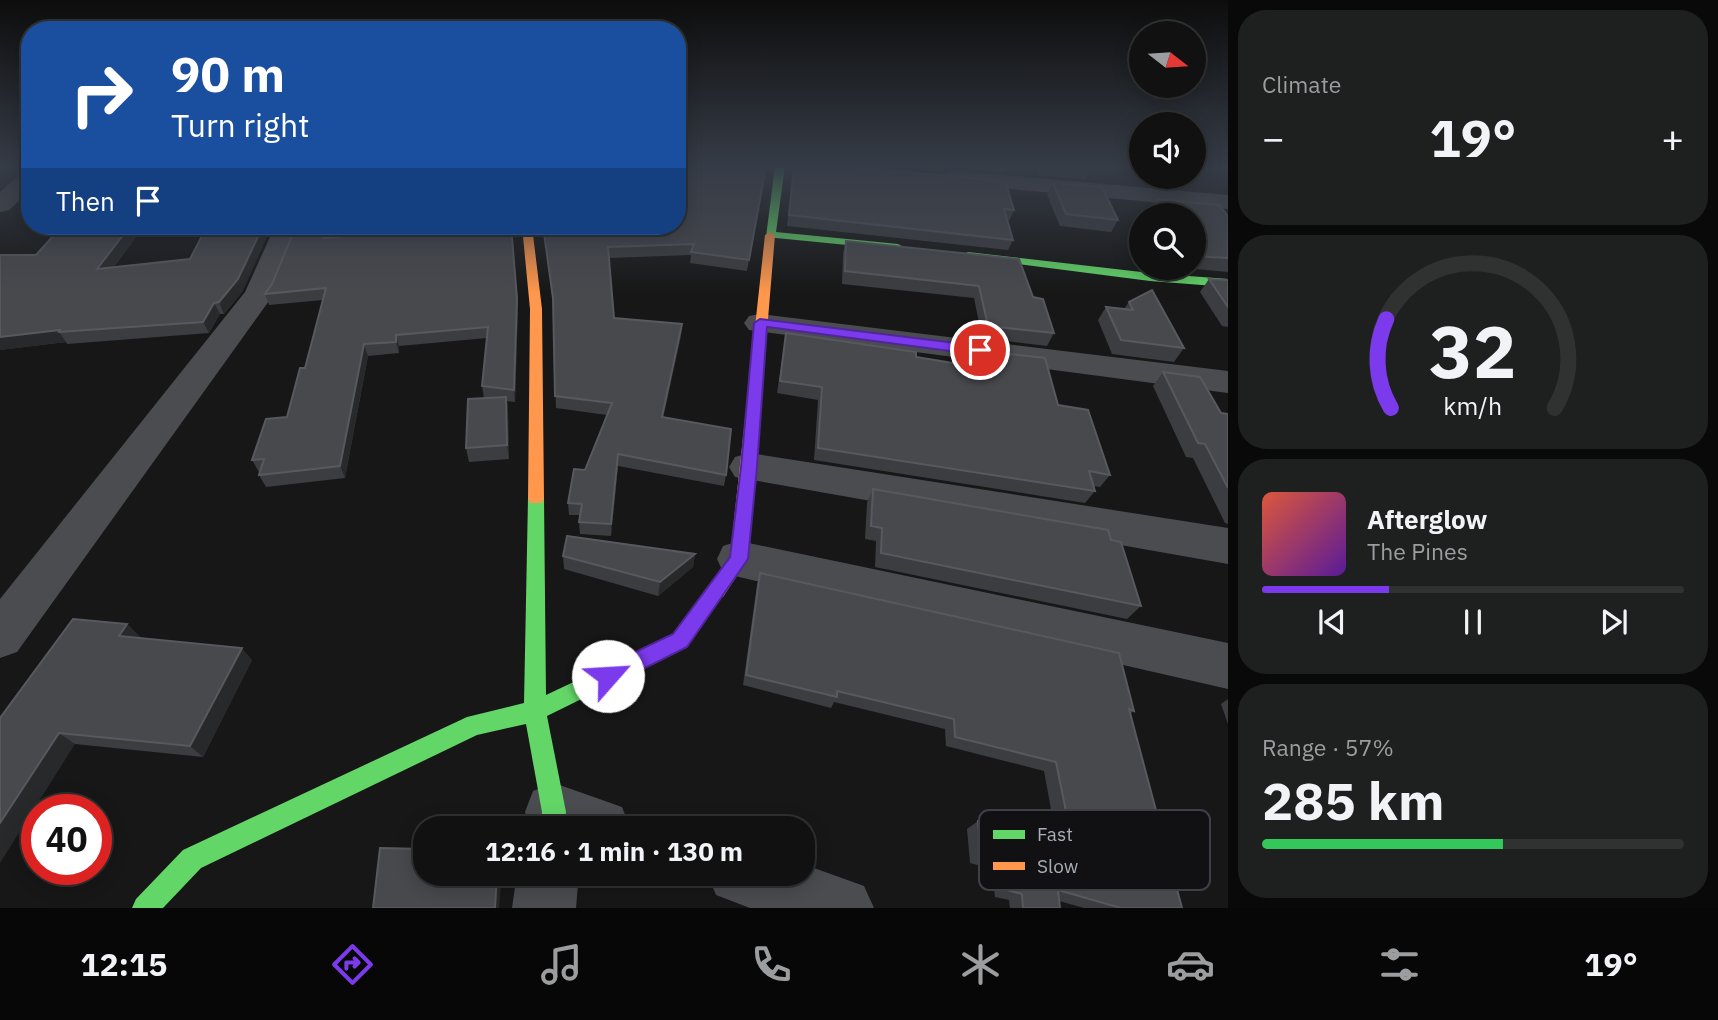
<!DOCTYPE html>
<meta charset="utf-8">
<style>
body{margin:0;font-family:"IBM Plex Sans",sans-serif;background:#1e1f1f;color:#f1f3f6;height:100vh;display:flex;flex-direction:column;font-size:26px;white-space:nowrap}
*{box-sizing:border-box;margin:0}
p{font-size:23px;color:#9c9d9f}
.icon{flex:none;width:38px;height:38px;fill:none;stroke:currentColor;stroke-width:2;stroke-linecap:round;stroke-linejoin:round}
.map{position:relative;flex:1;overflow:hidden}
.panel{display:flex;flex-direction:column;gap:10px;padding:10px;background:#090909;width:490px}
.panel>*{flex:none}
.hud{position:absolute;left:21px;top:21px;width:665px;height:214px;border-radius:28px;box-shadow:0 4px 18px #0003,0 0 0 2px #303131;background:#1a4fa0;color:#fff;overflow:hidden}
.needle{width:46px;rotate:107deg}
.tools{position:absolute;left:1129px;top:21px;display:grid;gap:14px}
.tools a{display:grid;place-items:center;width:77px;height:77px;border-radius:50%;background:#111;box-shadow:0 4px 18px #0003,0 0 0 2px #303131;font-size:35px}
.speed{position:absolute;left:21px;top:794px;display:flex;gap:14px;font-size:35px;font-weight:700;text-align:center}
.speed>*{display:grid;place-content:center;width:91px;height:91px;border-radius:50%;background:#111;box-shadow:0 4px 18px #0003,0 0 0 2px #303131;line-height:1}
.speed .limit{border:10px solid #d22;background:#fff;color:#111}
.pin{position:absolute;display:grid;place-items:center;width:60px;height:60px;color:#fff;margin:-30px;border:4px solid #fff;border-radius:50%;box-shadow:0 2px 7px #0007}
.me{position:absolute;width:77px;margin:-38px;rotate:64deg;stroke-linejoin:round;filter:drop-shadow(0 0 5px #0008)}
.turn{display:flex;align-items:center;gap:24px;height:147px;padding:0 35px;font-size:32px}
.turn .icon{width:91px;height:91px;stroke-width:2.5}
.turn b{display:block;font-size:49px;line-height:60px}
.then{display:flex;align-items:center;height:66px;padding:0 35px;background:#0003;gap:14px;font-size:26px}
.big{font-size:52px;font-weight:800;line-height:1.1}
.panel .widget{flex:1;display:flex;flex-direction:column;justify-content:center;gap:10px;min-width:0;padding:0 24px;border-radius:28px;background:#1e1f1f}
.panel .dial{align-items:center;gap:0}
.dial svg{height:182px;overflow:visible;fill:none;stroke:#303131;stroke-width:7;stroke-linecap:round;text-anchor:middle}
.dial text{fill:#f1f3f6;stroke:none}
.song{display:flex;align-items:center;gap:21px}
.cover{width:84px;height:84px;border-radius:10px;background:linear-gradient(135deg,hsl(10 70% 55%),hsl(270 70% 35%))}
.played{height:7px;border-radius:4px;background:linear-gradient(90deg,#7c3aed 30%,#303131 30%)}
.keys{display:flex;justify-content:space-around;direction:ltr}
.heat{display:flex;justify-content:space-between;align-items:center;font-size:38px;direction:ltr}
.charge{height:10px;border-radius:5px;background:linear-gradient(90deg,#34c759 57%,#303131 0)}
.trip{position:absolute;left:413px;top:816px;width:402px;height:70px;border-radius:28px;background:#111;box-shadow:0 4px 18px #0003,0 0 0 2px #303131;font-weight:800;line-height:70px;text-align:center}
.tab-bar{display:flex;height:112px;justify-content:space-around;align-items:center;background:#070707;color:#9c9d9f}
.tab-bar .icon{width:49px;height:49px}
.tab-bar .active{color:#7c3aed}
.tab-bar b{font-size:32px;color:#f1f3f6}
main{display:flex;flex:1;min-height:0}
.map>svg:first-child{display:block}
.lines{fill:none;stroke-linecap:round;stroke-linejoin:round}
.street{fill:#4b4c50;fill-rule:evenodd}
.fast{fill:#63d668;fill-rule:evenodd}
.slow{fill:#ff974d;fill-rule:evenodd}
.wall{fill:#3c3d40}
.shaded-wall{fill:#28292a}
.building{fill:#48494d;stroke:#57595e;stroke-width:2}
.route{fill:#7c3aed;stroke:#51269a;stroke-width:2}
.key{fill:#111113;stroke:#3e4045;stroke-width:2}
.key-label{font-size:19px;fill:#a8adb8}
</style>
<main>
<div class="map">
<svg width="1228" height="908" viewBox="0 0 1228 908">
<rect width="100%" height="100%" fill="#171717"/>
<g class="lines">
<!-- street -->
<g class="street">
<path d="M30 171V191L9 210 0 212V192L22 173Z"/>
<path d="M955 171 1228 195V209L947 183 943 178 947 173Z"/>
<path d="M275 226H301L274 294 17 652 0 658V599L245 292Z"/>
<path d="M760 314 1228 371V393L749 330 744 323 749 316Z"/>
<path d="M749 453 1228 528V564L735 477 729 467 735 457Z"/>
<path d="M739 541 1228 643V689L739 577 723 572 717 559 723 546Z"/>
<path d="M554 783 622 807 630 828H531L525 812 533 791Z"/>
<path d="M803 864 864 886 874 908H750L716 895 707 873H803Z"/>
<path d="M517 873H579L576 908H512Z"/>
</g>
<!-- fast -->
<g class="fast">
<path d="M775 166H785L776 232 898 244 904 247 898 250 766 237Z"/>
<path d="M968 252 1150 273 1228 279V287L1150 281 964 257 962 255Z"/>
<path d="M536 492 542 493 544 498 546 695 673 635 709 585 716 583 723 585 725 591 687 647 547 716 566 812 564 828H540L542 812 526 724 477 735 201 868 163 908H132L136 899 183 850 467 717 524 703 528 498 530 493Z"/>
</g>
<!-- slow -->
<g class="slow">
<path d="M522 226H532L542 309 544 498 542 503H530L528 498 530 309Z"/>
<path d="M770 232 775 235 748 559 723 597 716 599 709 597 707 591 730 557 765 235Z"/>
</g>
</g>
<!-- wall -->
<g class="wall">
<path d="M766 166 747 271 690 263 691 255 609 258 614 318 682 324 681 336 663 417 726 475 724 486 618 466 611 536 580 534 579 522 580 515H569L568 503 585 470 607 415 556 408 553 304 543 226H677Z"/>
<path d="M794 166H840L1014 210 1009 221 1007 220 1013 240 1008 250 787 226Z"/>
<path d="M940 166H1018L1002 172Z"/>
<path d="M1036 166H1089L1090 169 1085 179 1039 175Z"/>
<path d="M1053 183 1118 220 1111 232 1060 226 1047 195Z"/>
<path d="M1156 199 1228 216V272L1185 268H1194V215H1151L1148 211Z"/>
<path d="M62 226H144L114 267 243 291 224 314H220L209 333 67 344 66 342 0 350Z"/>
<path d="M331 226 329 237 412 229V226H512L518 309 515 402 507 401 508 410 509 459 469 462 466 448 484 398 482 386 487 338 399 346V353L368 356 345 478 266 487 259 475 260 472H259L252 460 287 417 305 368 323 300 269 305 265 294 272 284Z"/>
<path d="M846 241 1033 297 1054 333 1047 346 982 338 974 298 842 284 843 253Z"/>
<path d="M1209 279 1228 280V327L1222 326 1200 292Z"/>
<path d="M1129 302 1184 348 1174 362 1112 354 1098 320 1106 307 1124 309Z"/>
<path d="M786 333 916 357 987 368 986 364 993 352 1058 405 1110 475 1100 487 1093 486 1095 491 1085 503 814 460 818 400 777 393Z"/>
<path d="M1163 372 1221 413 1228 414V524L1225 523 1193 458 1186 457 1153 386Z"/>
<path d="M873 489 1111 540 1141 606 1127 619 875 567 876 541 865 539 867 503Z"/>
<path d="M695 554 693 567 658 596 564 569 563 556Z"/>
<path d="M760 573 1134 711 1130 714 1182 908H1084L1059 901 1060 908H1010L1009 900 995 897 992 869 970 863 967 829 978 821 1057 842 1044 771 946 746 945 729 834 702 831 708 743 685 757 585Z"/>
<path d="M127 624 140 637 139 638 252 660 203 757 75 744 0 718Z"/>
<path d="M1228 699V724L1221 704Z"/>
</g>
<!-- shaded-wall -->
<g class="shaded-wall">
<path d="M1005 166H1018L1002 172Z"/>
<path d="M130 226H144L104 280 97 269Z"/>
<path d="M263 226H272L243 291 224 314 219 302Z"/>
<path d="M326 226H331L328 248 324 238Z"/>
<path d="M511 226 518 309 515 402 514 390Z"/>
<path d="M214 303 220 314 209 333 203 322Z"/>
<path d="M682 324 681 336 661 429 662 417Z"/>
<path d="M60 330 59 332 66 342 0 350V337Z"/>
<path d="M396 335 399 346V353L396 342Z"/>
<path d="M364 344 368 356 345 478 340 466Z"/>
<path d="M506 397 508 410 509 459 507 445Z"/>
<path d="M618 454V466L611 536V524Z"/>
<path d="M695 554 693 567 658 596 660 582Z"/>
<path d="M127 624 140 637 132 649 119 636Z"/>
<path d="M242 648 252 660 203 757 190 746Z"/>
<path d="M59 733 75 744 0 863V823Z"/>
<path d="M497 873H502L499 908H495Z"/>
</g>
<!-- building -->
<g class="building">
<path d="M677 166H766L749 260 691 252 694 244 608 247 614 318 682 324 662 417 731 429 726 475 618 454 611 524 579 522 582 504 568 503 574 469 585 470 612 403 555 396 553 298 543 226H677Z"/>
<path d="M794 166H840L1005 181 1014 210 1004 209 1013 240 789 215Z"/>
<path d="M1055 166H1089L1090 169Z"/>
<path d="M1053 183 1102 187 1118 220 1066 214Z"/>
<path d="M1156 199 1219 205 1228 216V258L1194 256V215H1167Z"/>
<path d="M62 226H130L97 269 190 259 207 226H263L238 279 219 302 214 303 203 322 59 332 60 330 0 337V255H36Z"/>
<path d="M296 226H326L324 238 412 229V226H511L517 298 514 390 482 386 488 327 396 335V342L364 344 340 466 259 475 264 459 252 460 266 419 287 417 300 368H305L326 288 265 294 272 284Z"/>
<path d="M846 241 1019 259 1033 297 1043 299 1054 333 988 326 979 286 845 271Z"/>
<path d="M1209 279 1228 280V307Z"/>
<path d="M1152 290 1184 348 1121 340 1106 307 1133 310 1129 302Z"/>
<path d="M786 333 916 352V357L996 370 993 352 1045 358 1058 405 1088 410 1110 475 1089 471 1095 491 818 448 822 387 780 381Z"/>
<path d="M1163 372 1200 377 1221 413 1228 414V488L1205 444 1198 443Z"/>
<path d="M506 397 507 445 466 448 468 399Z"/>
<path d="M873 489 1108 530 1111 540 1121 542 1141 606 881 553 882 528 871 526Z"/>
<path d="M567 536 695 554 660 582 563 556Z"/>
<path d="M760 573 1119 653 1134 711 1129 709 1182 908H1121L1058 890 1060 908H1023L1022 894 1007 890 1004 862 981 856 978 821 1073 846 1056 762 955 737 954 719 837 691V697L746 675Z"/>
<path d="M73 619 127 624 119 636 242 648 190 746 59 733 0 823V718Z"/>
<path d="M380 848 425 849V873H497L495 908H373Z"/>
</g>
<!-- sky -->
<linearGradient id="sky" x2="0" y2="1"><stop stop-color="#0d0d0d"/><stop offset="0.57" stop-color="#363c47"/><stop offset="1" stop-color="#363c47" stop-opacity="0"/></linearGradient>
<rect width="1228" height="293" fill="url(#sky)"/>
<!-- route -->
<path class="route" d="M760 319 980 346 987 350 980 355 767 327 757 467 748 559 687 647 615 683 608 686 600 683 597 676 600 669 673 634 730 557 741 467 754 323Z"/>
<!-- legend -->
<rect x="979" y="810" width="231" height="80" rx="10" class="key"/>
<rect x="993" y="830" width="32" height="9" fill="#63d668"/>
<rect x="993" y="862" width="32" height="8" fill="#ff974d"/>
<g class="key-label">
<text x="1037" y="841">Fast</text>
<text x="1037" y="873">Slow</text>
</g>
</svg>
<div class="tools">
<a><svg class="needle" viewBox="-14 -14 28 28"><path d="M0-13l5 13h-10z" fill="#e53935"/><path d="M0 13l5-13h-10z" fill="#9c9d9f"/></svg></a>
<a><svg class="icon" aria-label="sound" viewBox="0 0 24 24"><path d="M4 9h4l5-4v14l-5-4H4zM17 9q2 3 0 6"/></svg></a>
<a><svg class="icon" aria-label="search" viewBox="0 0 24 24"><circle cx="10" cy="10" r="6"/><path d="M15 15l6 6"/></svg></a>
</div>
<div class="speed"><div class="limit">40</div></div>
<div class="pin" style="left:980px;top:350px;background:#d93025"><svg class="icon" aria-label="arrive" viewBox="0 0 24 24"><path d="M6 21V4h12l-3 4 3 4H6"/></svg></div>
<svg class="me" style="left:608px;top:676px" viewBox="-20 -20 40 40"><circle r="19" fill="#fff"/><path d="M0-13L10 11 0 6-10 11z" fill="#7c3aed"/></svg>
<div class="trip">12:16 · 1 min · 130 m</div>
<div class="hud">
<div class="turn"><svg class="icon" aria-label="right" viewBox="0 0 24 24"><path d="M7 20v-9h11M14 6l5 5-5 5"/></svg><div><b>90 m</b>Turn right</div></div>
<div class="then">Then<svg class="icon" aria-label="arrive" viewBox="0 0 24 24"><path d="M6 21V4h12l-3 4 3 4H6"/></svg></div>
</div>
</div>
<section class="panel">
<div class="widget"><p>Climate</p>
<div class="heat"><a>−</a><b class="big">19°</b><a>+</a></div>
</div>
<div class="widget dial"><svg viewBox="0 0 100 80">
<path d="M14 69A42 42 0 1 1 86 69"/>
<path d="M14 69A42 42 0 0 1 12 30" stroke="#7c3aed"/>
<text x="50" y="56" font-size="32" font-weight="700">32</text>
<text x="50" y="72" font-size="11">km/h</text>
</svg></div>
<div class="widget">
<div class="song"><i class="cover"></i><div><b>Afterglow</b><p>The Pines</p></div></div>
<div class="played"></div>
<div class="keys"><svg class="icon" aria-label="previous" viewBox="0 0 24 24"><path d="M18 5L8 12l10 7zM5 5v14"/></svg><svg class="icon" aria-label="pause" viewBox="0 0 24 24"><path d="M8 5v14M16 5v14"/></svg><svg class="icon" aria-label="next" viewBox="0 0 24 24"><path d="M6 5l10 7-10 7zM19 5v14"/></svg></div>
</div>
<div class="widget"><p>Range · 57%</p><b class="big">285 km</b><div class="charge"></div></div>
</section>
</main>
<nav class="tab-bar">
<b>12:15</b>
<svg class="icon active" aria-label="directions" viewBox="0 0 24 24"><path d="M12 3l9 9-9 9-9-9zM9 14v-3h6M13 9l2 2-2 2"/></svg>
<svg class="icon" aria-label="music" viewBox="0 0 24 24"><path d="M9 18V5l10-2v13"/><circle cx="6" cy="18" r="3"/><circle cx="16" cy="16" r="3"/></svg>
<svg class="icon" aria-label="phone" viewBox="0 0 24 24"><path d="M5 4h4l2 5-3 2q2 4 5 5l2-3 5 2v4C11 20 4 13 5 4z"/></svg>
<svg class="icon" aria-label="climate" viewBox="0 0 24 24"><path d="M12 3v18M4 7l16 10M4 17L20 7"/></svg>
<svg class="icon" aria-label="car" viewBox="0 0 24 24"><path d="M5 17H2v-5l4-1 3-4h7l3 4 3 1v5h-3M9 17h6M6 11h13"/><circle cx="7" cy="17" r="2"/><circle cx="17" cy="17" r="2"/></svg>
<svg class="icon" aria-label="filters" viewBox="0 0 24 24"><path d="M4 7h16M4 17h16"/><circle cx="9" cy="7" r="2"/><circle cx="15" cy="17" r="2"/></svg>
<b>19°</b>
</nav>
